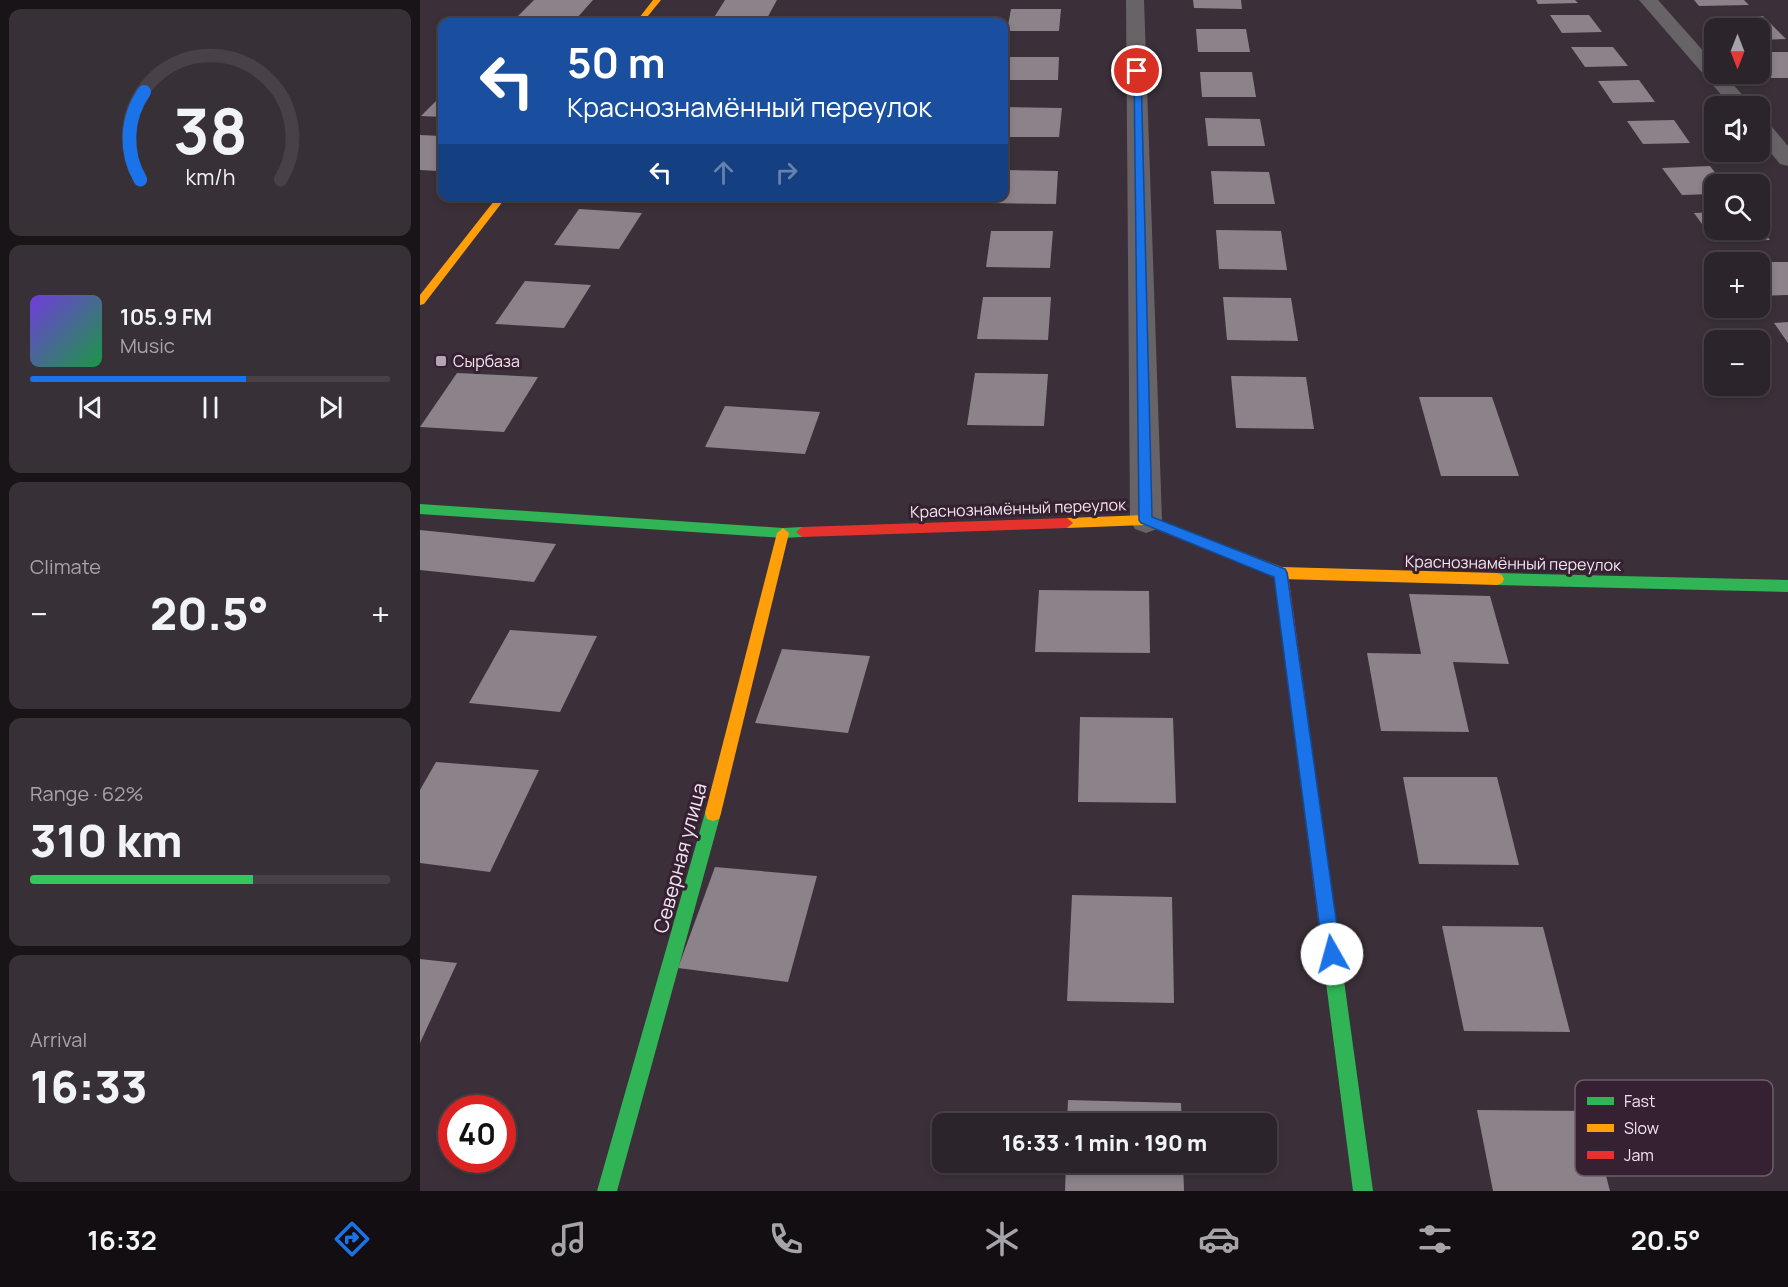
<!DOCTYPE html>
<meta charset="utf-8">
<style>
body{margin:0;font-family:Manrope,sans-serif;background:#383037;color:#f1f3f6;height:100vh;display:flex;flex-direction:column;font-size:22px;white-space:nowrap}
*{box-sizing:border-box;margin:0}
p{font-size:20px;color:#a6a4a9}
.icon{flex:none;width:33px;height:33px;fill:none;stroke:currentColor;stroke-width:2;stroke-linecap:round;stroke-linejoin:round}
.map{position:relative;flex:1;overflow:hidden}
.side{display:flex;flex-direction:column;gap:9px;padding:9px;background:#181418;width:420px}
.side>*{flex:none}
.banner{position:absolute;left:18px;top:18px;width:570px;height:183px;border-radius:12px;box-shadow:0 3px 9px #0003,0 0 0 2px #484147;background:#1a4fa0;color:#fff;overflow:hidden}
.needle{width:39px;rotate:180deg}
.fabs{position:absolute;left:1284px;top:18px;display:grid;gap:12px}
.fabs a{display:grid;place-items:center;width:66px;height:66px;border-radius:12px;background:#2c242b;box-shadow:0 3px 9px #0003,0 0 0 2px #484147;font-size:30px}
.speed{position:absolute;left:18px;top:1095px;display:flex;gap:12px;font-size:30px;font-weight:700;text-align:center}
.speed>*{display:grid;place-content:center;width:78px;height:78px;border-radius:50%;background:#2c242b;box-shadow:0 3px 9px #0003,0 0 0 2px #484147;line-height:1}
.speed .limit{border:9px solid #d22;background:#fff;color:#111}
.pin{position:absolute;display:grid;place-items:center;width:51px;height:51px;color:#fff;margin:-26px;border:3px solid #fff;border-radius:50%;box-shadow:0 2px 6px #0007}
.me{position:absolute;width:66px;margin:-33px;rotate:353deg;stroke-linejoin:round;filter:drop-shadow(0 0 4px #0008)}
.turn{display:flex;align-items:center;gap:21px;height:126px;padding:0 30px;font-size:27px}
.turn .icon{width:78px;height:78px;stroke-width:2.5}
.turn b{display:block;font-size:42px;line-height:51px}
.lanes{display:flex;align-items:center;height:57px;padding:0 30px;background:#0003;justify-content:center;gap:30px;direction:ltr}
.lanes .off{opacity:.35}
.big{font-size:45px;font-weight:800;line-height:1.1}
.side .tile{flex:1;display:flex;flex-direction:column;justify-content:center;gap:9px;min-width:0;padding:0 21px;border-radius:12px;background:#383037}
.side .dial{align-items:center;gap:0}
.dial svg{height:156px;overflow:visible;fill:none;stroke:#484147;stroke-width:7;stroke-linecap:round;text-anchor:middle}
.dial text{fill:#f1f3f6;stroke:none}
.song{display:flex;align-items:center;gap:18px}
.cover{width:72px;height:72px;border-radius:9px;background:linear-gradient(135deg,hsl(260 70% 55%),hsl(140 70% 35%))}
.played{height:6px;border-radius:3px;background:linear-gradient(90deg,#1a73e8 60%,#484147 60%)}
.keys{display:flex;justify-content:space-around;direction:ltr}
.heat{display:flex;justify-content:space-between;align-items:center;font-size:33px;direction:ltr}
.charge{height:9px;border-radius:4px;background:linear-gradient(90deg,#34c759 62%,#484147 0)}
.trip{position:absolute;left:512px;top:1113px;width:345px;height:60px;border-radius:12px;background:#2c242b;box-shadow:0 3px 9px #0003,0 0 0 2px #484147;font-weight:800;line-height:60px;text-align:center}
.dock{display:flex;height:96px;justify-content:space-around;align-items:center;background:#120e11;color:#a6a4a9}
.dock .icon{width:42px;height:42px}
.dock .active{color:#1a73e8}
.dock b{font-size:27px;color:#f1f3f6}
main{display:flex;flex:1;min-height:0}
.map>svg:first-child{display:block}
.building{fill:#8c828a}
.lines{fill:none;stroke-linecap:round;stroke-linejoin:round}
.street{fill:#686367;fill-rule:evenodd}
.fast{fill:#30b455;fill-rule:evenodd}
.slow{fill:#ff9f0a;fill-rule:evenodd}
.jam{fill:#e5322d;fill-rule:evenodd}
.route{fill:#1a73e8;stroke:#114b97;stroke-width:1.5}
.poi-dot{fill:#b3a6b0;stroke:#352132;stroke-width:2}
.labels{text-anchor:middle;stroke-width:6;stroke-linejoin:round;paint-order:stroke}
.poi-label{font-size:16px;fill:#f3e5f0;stroke:#352132;text-anchor:start}
.street-label{font-size:16px;fill:#f3e5f0;stroke:#352132}
.near-street-label{font-size:20px;fill:#f3e5f0;stroke:#352132}
.key{fill:#352132;stroke:#6e5c6b;stroke-width:1.5}
.key-label{font-size:16px;fill:#f3e5f0}
</style>
<main>
<section class="side">
<div class="tile dial"><svg viewBox="0 0 100 80">
<path d="M14 69A42 42 0 1 1 86 69"/>
<path d="M14 69A42 42 0 0 1 16 24" stroke="#1a73e8"/>
<text x="50" y="56" font-size="32" font-weight="700">38</text>
<text x="50" y="72" font-size="11">km/h</text>
</svg></div>
<div class="tile">
<div class="song"><i class="cover"></i><div><b>105.9 FM</b><p>Music</p></div></div>
<div class="played"></div>
<div class="keys"><svg class="icon" aria-label="previous" viewBox="0 0 24 24"><path d="M18 5L8 12l10 7zM5 5v14"/></svg><svg class="icon" aria-label="pause" viewBox="0 0 24 24"><path d="M8 5v14M16 5v14"/></svg><svg class="icon" aria-label="next" viewBox="0 0 24 24"><path d="M6 5l10 7-10 7zM19 5v14"/></svg></div>
</div>
<div class="tile"><p>Climate</p>
<div class="heat"><a>−</a><b class="big">20.5°</b><a>+</a></div>
</div>
<div class="tile"><p>Range · 62%</p><b class="big">310 km</b><div class="charge"></div></div>
<div class="tile"><p>Arrival</p><b class="big">16:33</b></div>
</section>
<div class="map">
<svg width="1368" height="1191" viewBox="0 0 1368 1191">
<rect width="100%" height="100%" fill="#3b3039"/>
<!-- building -->
<g class="building">
<path d="M114 0H173L156 19 98 16Z"/>
<path d="M305 0H357L346 20 293 19Z"/>
<path d="M773 0H821L822 9 774 8Z"/>
<path d="M1116 0H1155L1158 3 1118 4Z"/>
<path d="M1274 0H1324L1329 5 1279 6Z"/>
<path d="M591 9H641L639 31H587Z"/>
<path d="M1130 15H1169L1182 32 1142 33Z"/>
<path d="M1343 16 1366 39 1340 40V28H1301L1291 17Z"/>
<path d="M776 29H826L830 52H778Z"/>
<path d="M1151 47H1193L1208 66 1165 67Z"/>
<path d="M1340 52H1368V78H1351L1340 66Z"/>
<path d="M589 57H639L638 80H586Z"/>
<path d="M780 72H832L836 97H782Z"/>
<path d="M1219 80 1235 102 1193 103 1178 81Z"/>
<path d="M22 95V117L1 116Z"/>
<path d="M584 107 642 108 639 137H584Z"/>
<path d="M785 118 840 119 845 146H788Z"/>
<path d="M1254 120 1270 143 1223 144 1207 121Z"/>
<path d="M0 135 22 136V167L19 171 0 170Z"/>
<path d="M1290 166 1304 184H1294V194L1262 195 1242 168Z"/>
<path d="M584 170 638 171 636 204 571 203 572 196H584Z"/>
<path d="M791 171 849 172 855 204H794Z"/>
<path d="M159 209 222 213 199 249 134 245Z"/>
<path d="M1294 212V230H1340V227L1350 240 1295 242 1274 213Z"/>
<path d="M796 230 861 231 867 270 799 269Z"/>
<path d="M571 231H633L630 268 566 267Z"/>
<path d="M1340 262H1368V295L1340 296Z"/>
<path d="M105 281 171 285 144 328 75 324Z"/>
<path d="M563 297H631L628 340 557 339Z"/>
<path d="M803 297 871 298 878 341 807 340Z"/>
<path d="M1368 322V343L1354 323Z"/>
<path d="M37 373 118 377 84 432 0 427Z"/>
<path d="M555 373 628 374 624 426 547 425Z"/>
<path d="M811 376 886 377 894 429 816 428Z"/>
<path d="M999 397H1072L1099 476H1021Z"/>
<path d="M305 406 400 412 385 454 285 447Z"/>
<path d="M0 530 136 544 114 582 0 570Z"/>
<path d="M619 590 729 591 730 653 615 652Z"/>
<path d="M989 594 1070 596 1089 664 1033 662 1049 732 961 731 947 653 1001 654Z"/>
<path d="M90 630 177 636 140 712 49 703Z"/>
<path d="M362 649 450 656 428 733 335 723Z"/>
<path d="M660 717 753 718 756 803 658 802Z"/>
<path d="M16 762 119 770 70 872 0 863V790Z"/>
<path d="M983 777H1077L1099 865 999 864Z"/>
<path d="M295 867 397 876 368 982 258 968Z"/>
<path d="M652 895 752 897 754 1003 647 1001Z"/>
<path d="M1022 926 1123 927 1150 1032 1044 1031Z"/>
<path d="M0 959 37 963 0 1043Z"/>
<path d="M648 1100 761 1103 762 1124H647Z"/>
<path d="M1057 1110 1169 1111 1190 1191H1073Z"/>
<path d="M646 1162H763L764 1191H645Z"/>
</g>
<g class="lines">
<!-- street -->
<g class="street">
<path d="M706 0H724L742 520 737 529 726 533 715 529 710 520Z"/>
<path d="M1219 0H1238L1294 63V74H1304L1332 106H1311Z"/>
<path d="M1340 121 1348 122 1368 146V166L1360 164 1340 140Z"/>
</g>
<!-- fast -->
<g class="fast">
<path d="M0 504 363 528 382 527 388 532 382 537 363 538 0 514Z"/>
<path d="M1077 573 1368 580V592L1077 585 1072 583 1070 579 1072 575Z"/>
<path d="M293 805 299 807 301 813 197 1191H177L285 813 287 807Z"/>
<path d="M910 935 916 938 919 944 953 1191H933L901 944 904 938Z"/>
</g>
<!-- slow -->
<g class="slow">
<path d="M233 0H241L223 22H216Z"/>
<path d="M78 196H87L4 304 0 305V295Z"/>
<path d="M726 515 862 567 1077 573 1082 575 1084 579 1082 583 1077 585 861 579 725 525 647 528 641 523 647 518Z"/>
<path d="M363 528 369 533 301 813 299 819 293 821 287 819 285 813 357 533Z"/>
</g>
<!-- jam -->
<g class="jam">
<path d="M647 518 653 523 647 528 382 537 376 532 382 527Z"/>
<path d="M861 567 866 569 868 573 919 944 916 950 910 953 904 950 901 944 854 573 856 569Z"/>
</g>
</g>
<!-- route -->
<path class="route" d="M714 69 721 71 732 517 865 569 867 573 921 954 918 961 912 963 906 961 903 954 854 577 721 523 719 520Z"/>
<!-- markers -->
<rect class="poi-dot" x="15" y="355" width="12" height="12" rx="3"/>
<g class="labels">
<!-- poi labels -->
<g class="poi-label">
<text x="33" y="367">Сырбаза</text>
</g>
<!-- street labels -->
<g class="street-label">
<text transform="translate(598 508) rotate(-2)" y="6">Краснознамённый переулок</text>
<text transform="translate(1093 563) rotate(1)" y="6">Краснознамённый переулок</text>
</g>
<!-- near-street labels -->
<g class="near-street-label">
<text transform="translate(260 858) rotate(-75)" y="7">Северная улица</text>
</g>
</g>
<!-- legend -->
<rect x="1155" y="1080" width="198" height="96" rx="9" class="key"/>
<rect x="1167" y="1097" width="27" height="8" fill="#30b455"/>
<rect x="1167" y="1124" width="27" height="8" fill="#ff9f0a"/>
<rect x="1167" y="1151" width="27" height="8" fill="#e5322d"/>
<g class="key-label">
<text x="1204" y="1107">Fast</text>
<text x="1204" y="1134">Slow</text>
<text x="1204" y="1161">Jam</text>
</g>
</svg>
<div class="fabs">
<a><svg class="needle" viewBox="-14 -14 28 28"><path d="M0-13l5 13h-10z" fill="#e53935"/><path d="M0 13l5-13h-10z" fill="#a6a4a9"/></svg></a>
<a><svg class="icon" aria-label="sound" viewBox="0 0 24 24"><path d="M4 9h4l5-4v14l-5-4H4zM17 9q2 3 0 6"/></svg></a>
<a><svg class="icon" aria-label="search" viewBox="0 0 24 24"><circle cx="10" cy="10" r="6"/><path d="M15 15l6 6"/></svg></a>
<a>+</a>
<a>−</a>
</div>
<div class="speed"><div class="limit">40</div></div>
<div class="pin" style="left:717px;top:71px;background:#d93025"><svg class="icon" aria-label="arrive" viewBox="0 0 24 24"><path d="M6 21V4h12l-3 4 3 4H6"/></svg></div>
<svg class="me" style="left:912px;top:954px" viewBox="-20 -20 40 40"><circle r="19" fill="#fff"/><path d="M0-13L10 11 0 6-10 11z" fill="#1a73e8"/></svg>
<div class="trip">16:33 · 1 min · 190 m</div>
<div class="banner">
<div class="turn"><svg class="icon" aria-label="left" viewBox="0 0 24 24"><path d="M17 20v-9H6M10 6l-5 5 5 5"/></svg><div><b>50 m</b>Краснознамённый переулок</div></div>
<div class="lanes"><svg class="icon" aria-label="left" viewBox="0 0 24 24"><path d="M17 20v-9H6M10 6l-5 5 5 5"/></svg><svg class="icon off" aria-label="ahead" viewBox="0 0 24 24"><path d="M12 20V5M6 11l6-6 6 6"/></svg><svg class="icon off" aria-label="right" viewBox="0 0 24 24"><path d="M7 20v-9h11M14 6l5 5-5 5"/></svg></div>
</div>
</div>
</main>
<nav class="dock">
<b>16:32</b>
<svg class="icon active" aria-label="directions" viewBox="0 0 24 24"><path d="M12 3l9 9-9 9-9-9zM9 14v-3h6M13 9l2 2-2 2"/></svg>
<svg class="icon" aria-label="music" viewBox="0 0 24 24"><path d="M9 18V5l10-2v13"/><circle cx="6" cy="18" r="3"/><circle cx="16" cy="16" r="3"/></svg>
<svg class="icon" aria-label="phone" viewBox="0 0 24 24"><path d="M5 4h4l2 5-3 2q2 4 5 5l2-3 5 2v4C11 20 4 13 5 4z"/></svg>
<svg class="icon" aria-label="climate" viewBox="0 0 24 24"><path d="M12 3v18M4 7l16 10M4 17L20 7"/></svg>
<svg class="icon" aria-label="car" viewBox="0 0 24 24"><path d="M5 17H2v-5l4-1 3-4h7l3 4 3 1v5h-3M9 17h6M6 11h13"/><circle cx="7" cy="17" r="2"/><circle cx="17" cy="17" r="2"/></svg>
<svg class="icon" aria-label="filters" viewBox="0 0 24 24"><path d="M4 7h16M4 17h16"/><circle cx="9" cy="7" r="2"/><circle cx="15" cy="17" r="2"/></svg>
<b>20.5°</b>
</nav>
